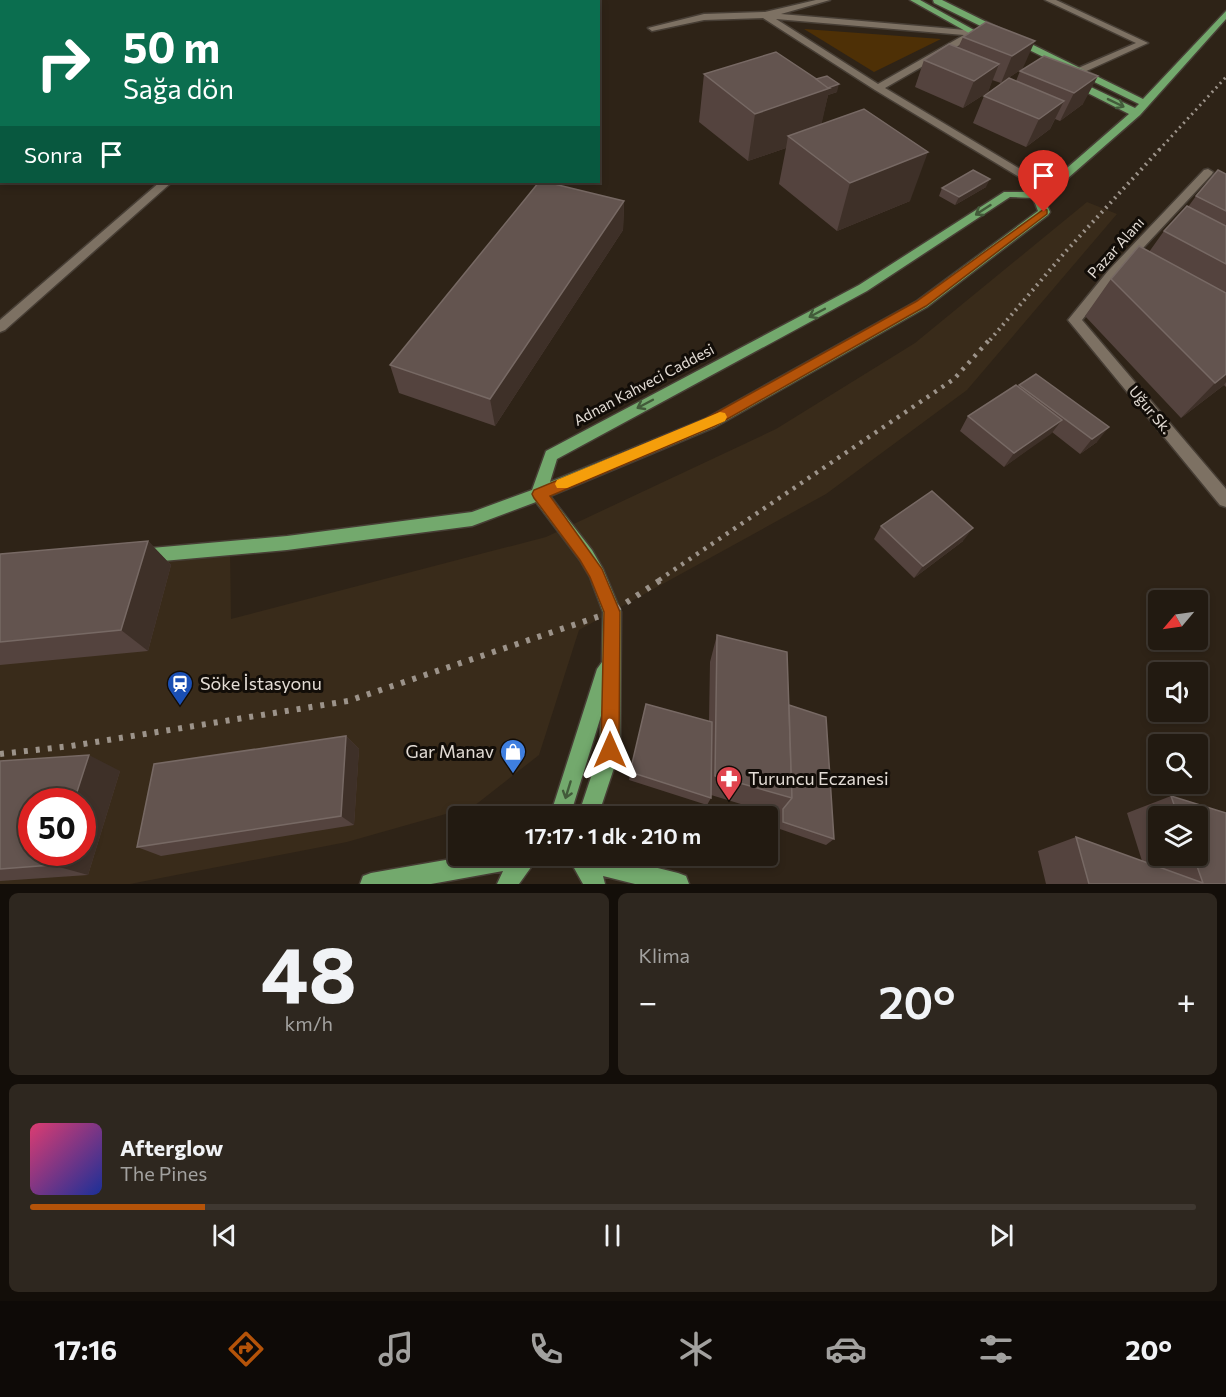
<!DOCTYPE html>
<html lang="tr">
<meta charset="utf-8">
<style>
body{margin:0;font-family:Commissioner,sans-serif;background:#2e271f;color:#f1f3f6;height:100vh;display:flex;flex-direction:column;font-size:22px;white-space:nowrap}
*{box-sizing:border-box;margin:0}
p{font-size:20px;color:#a2a19f}
.icon{flex:none;width:33px;height:33px;fill:none;stroke:currentColor;stroke-width:2;stroke-linecap:round;stroke-linejoin:round}
.map{position:relative;height:884px;overflow:hidden}
.side{display:flex;flex-direction:column;gap:9px;padding:9px;background:#130e09;flex:1}
.side>*{flex:none}
.banner{position:absolute;left:0px;top:0px;width:600px;height:183px;box-shadow:0 3px 9px #0003,0 0 0 2px #3f3831;background:#0b6e4f;color:#fff;overflow:hidden}
.needle{width:39px;rotate:241deg}
.tools{position:absolute;left:1148px;top:590px;display:grid;gap:12px}
.tools a{display:grid;place-items:center;width:60px;height:60px;border-radius:6px;background:#221a11;box-shadow:0 3px 9px #0003,0 0 0 2px #3f3831;font-size:30px}
.speed{position:absolute;left:18px;top:788px;display:flex;gap:12px;font-size:30px;font-weight:700;text-align:center}
.speed>*{display:grid;place-content:center;width:78px;height:78px;border-radius:50%;background:#221a11;box-shadow:0 3px 9px #0003,0 0 0 2px #3f3831;line-height:1}
.speed .limit{border:9px solid #d22;background:#fff;color:#111}
.pin{position:absolute;display:grid;place-items:center;width:51px;height:51px;color:#fff;margin:-62px -26px;border-radius:50% 50% 50% 0;rotate:-45deg;box-shadow:0 0 6px #0007}
.pin .icon{rotate:45deg}
.me{position:absolute;width:66px;margin:-33px;rotate:0deg;stroke-linejoin:round;filter:drop-shadow(0 0 4px #0008)}
.turn{display:flex;align-items:center;gap:21px;height:126px;padding:0 24px;font-size:27px}
.turn .icon{width:78px;height:78px;stroke-width:2.5}
.turn b{display:block;font-size:42px;line-height:51px}
.then{display:flex;align-items:center;height:57px;padding:0 24px;background:#0003;gap:12px;font-size:22px}
.big{font-size:45px;font-weight:600;line-height:1.1}
.side .tile{flex:1;display:flex;flex-direction:column;justify-content:center;gap:9px;min-width:0;padding:0 21px;border-radius:9px;background:#2e271f}
.side .dial{align-items:center;gap:0}
.dial b{font-size:78px;line-height:1}
.song{display:flex;align-items:center;gap:18px}
.cover{width:72px;height:72px;border-radius:9px;background:linear-gradient(135deg,hsl(340 70% 55%),hsl(230 70% 35%))}
.played{height:6px;border-radius:3px;background:linear-gradient(90deg,#b45309 15%,#3f3831 15%)}
.keys{display:flex;justify-content:space-around;direction:ltr}
.heat{display:flex;justify-content:space-between;align-items:center;font-size:33px;direction:ltr}
.side .tiles{flex:1;display:grid;gap:9px;grid-template-columns:1fr 1fr}
.tile:last-child{grid-column:span 2}
.trip{position:absolute;left:448px;top:806px;width:330px;height:60px;border-radius:6px;background:#221a11;box-shadow:0 3px 9px #0003,0 0 0 2px #3f3831;font-weight:600;line-height:60px;text-align:center}
.tabs{display:flex;height:96px;justify-content:space-around;align-items:center;background:#0e0a07;color:#a2a19f}
.tabs .icon{width:42px;height:42px}
.tabs .selected{color:#b45309}
.tabs b{font-size:27px;color:#f1f3f6}
.map>svg:first-child{display:block}
.built{fill:#392b1a;fill-rule:evenodd}
.green{fill:#4e3006}
.lines{fill:none;stroke-linecap:round;stroke-linejoin:round}
.minor-casing{stroke:#473e35;stroke-width:3}
.major-casing{stroke:#473e35;stroke-width:3}
.minor{fill:#7d7163;fill-rule:evenodd}
.major{fill:#73a96d;fill-rule:evenodd}
.rail-far3{stroke:#9c938a;stroke-width:3;stroke-dasharray:2 4;stroke-linecap:butt}
.rail-far2{stroke:#9c938a;stroke-width:4;stroke-dasharray:2 4.5;stroke-linecap:butt}
.rail-far1{stroke:#9c938a;stroke-width:4.5;stroke-dasharray:3 6;stroke-linecap:butt}
.rail{stroke:#9c938a;stroke-width:6;stroke-dasharray:4 8;stroke-linecap:butt}
.wall{fill:#54433e;fill-rule:evenodd}
.shaded-wall{fill:#3e3028}
.building{fill:#63544f;stroke:#776964;stroke-width:1.5}
.oneway{stroke:#425b3a}
.route{fill:#b45309;stroke:#753606;stroke-width:1.5}
.slow{fill:#f59e0b}
.labels{text-anchor:middle;stroke-width:6;stroke-linejoin:round;paint-order:stroke}
.street-label{font-size:15px;fill:#e3dcd5;stroke:#120d08}
.near-poi-label{font-size:18px;fill:#e3dcd5;stroke:#120d08;text-anchor:start}
</style>
<div class="map">
<svg width="1226" height="884" viewBox="0 0 1226 884">
<rect width="100%" height="100%" fill="#2e2317"/>
<!-- built -->
<path class="built" d="M1087 202 1117 214 967 390 826 494 579 630 539 755 474 806 347 842 130 884H0V571L230 548 231 619 546 537 776 429 915 343ZM32 801H82V852H32Z"/>
<!-- green -->
<path class="green" d="M804 29 941 39 874 72Z"/>
<g class="lines">
<defs>
<g id="minor">
<path d="M280 0H291L293 2H281Z"/>
<path d="M816 0H830L781 14 977 31V35L885 88 1052 188V192H1044L875 90 763 18 704 20 652 31 648 28 704 14 765 12ZM776 19 964 35 878 84Z"/>
<path d="M1045 0H1056L1148 43 1082 73H1076V69L1136 43Z"/>
<path d="M1208 169 1213 172 1212 174 1116 277 1082 320 1226 489V507L1220 505 1068 320 1108 271 1204 170Z"/>
<path d="M160 182H172L5 330 0 332V320Z"/>
</g>
<g id="major">
<path d="M910 0H920L992 40 985 42Z"/>
<path d="M933 0H942L1143 99 1226 11V19L1140 115 1052 192 1043 196 1050 212 1048 215 927 307 715 427 550 496 592 550 603 569 621 612 620 750 598 816H578L600 750 601 716 570 816H550L597 669 602 662 603 612 590 577 580 560 536 502 472 526 287 550 140 563 134 561 132 556 134 551 140 549 287 536 472 512 532 490 546 451 859 285 1004 192H1035L1044 188 1129 114 1068 83V79H1074L1135 108 1139 104 934 3ZM1010 197 1033 198 1038 211 917 301 705 419 550 482 557 459 867 291Z"/>
<path d="M474 855 539 856 519 884H497L503 871 431 884H360L363 876 371 873Z"/>
<path d="M571 855H605L678 873 686 876 689 884H635L603 876 605 884H583L569 859Z"/>
</g>
</defs>
<!-- minor casing -->
<use href="#minor" class="minor-casing"/>
<!-- major casing -->
<use href="#major" class="major-casing"/>
<!-- minor -->
<use href="#minor" class="minor"/>
<!-- major -->
<use href="#major" class="major"/>
<!-- rail-far3 -->
<path class="rail-far3" d="M1159 150 1226 77"/>
<!-- rail-far2 -->
<path class="rail-far2" d="M990 340 1067 250 1160 149"/>
<!-- rail-far1 -->
<path class="rail-far1" d="M659 580 954 379 991 338"/>
<!-- rail -->
<path class="rail" d="M0 754 71 746 348 701 612 612 662 579"/>
</g>
<!-- wall -->
<g class="wall">
<path d="M986 22 1023 68 1001 83 992 80 988 92 963 108 915 87 924 60 958 48 963 37Z"/>
<path d="M1044 56 1083 104 1060 121 1055 119 1050 129 1026 147 973 123 984 96 1016 81 1020 71Z"/>
<path d="M704 74 816 79 837 92 828 95 821 124 910 201 837 231 779 184 786 148 748 161 699 122Z"/>
<path d="M1226 174V387L1224 385 1181 418 1085 316 1111 279 1149 252 1164 231 1188 207 1196 196Z"/>
<path d="M986 187 955 205 939 196 942 188Z"/>
<path d="M624 201 623 230 495 426 399 393 390 365Z"/>
<path d="M1019 385 1097 442 1080 454 1052 432 1004 467 960 431 968 416 1018 387Z"/>
<path d="M881 526 963 541 914 578 874 539Z"/>
<path d="M148 541 171 565 148 651 0 665V554Z"/>
<path d="M717 635 789 705 834 839 826 845 777 828V815L711 795V798L707 805 629 780 630 772 709 721 710 662Z"/>
<path d="M346 736 359 749 354 825 161 856 137 847Z"/>
<path d="M0 761 120 771 88 875 0 881Z"/>
<path d="M1171 796 1226 813V884H1046L1038 851 1076 837 1142 861 1127 813ZM1158 816H1197V855H1158Z"/>
</g>
<!-- shaded-wall -->
<g class="shaded-wall">
<path d="M1035 41 1023 68 1001 83 1012 56Z"/>
<path d="M999 64 988 92 963 108 974 81Z"/>
<path d="M1098 76 1083 104 1060 121 1074 93Z"/>
<path d="M839 84 837 92 828 95 819 136H788L786 148 748 161 755 114Z"/>
<path d="M1064 101 1050 129 1026 147 1039 119Z"/>
<path d="M928 152 910 201 837 231 850 183Z"/>
<path d="M990 179 986 187 955 205 959 197Z"/>
<path d="M624 201 623 230 495 426 490 399Z"/>
<path d="M1226 374V382L1224 385 1181 418 1215 383Z"/>
<path d="M1062 420 1051 434 1004 467 1014 453Z"/>
<path d="M1109 427 1097 442 1080 454 1092 439Z"/>
<path d="M973 528 963 541 914 578 923 566Z"/>
<path d="M148 541 171 565 148 651 121 630Z"/>
<path d="M346 736 359 749 354 825 341 816Z"/>
<path d="M89 755 120 771 88 875 52 865 56 852H82V801H74Z"/>
</g>
<!-- building -->
<g class="building">
<path d="M986 22 1035 41 1012 56 963 37Z"/>
<path d="M949 44 999 64 974 81 924 60Z"/>
<path d="M776 52 830 88 755 114 704 74Z"/>
<path d="M1044 56 1098 76 1074 93 1020 71Z"/>
<path d="M827 76 839 84 828 88 816 79Z"/>
<path d="M1009 78 1064 101 1039 119 984 96Z"/>
<path d="M864 109 928 152 850 183 788 136Z"/>
<path d="M973 170 990 179 959 197 942 188Z"/>
<path d="M1218 170 1226 174V211L1196 196Z"/>
<path d="M539 182H546L624 201 490 399 390 365Z"/>
<path d="M1187 206 1226 226V264L1164 231Z"/>
<path d="M1139 246 1226 293V374L1215 383 1111 279Z"/>
<path d="M1036 374 1109 427 1092 439 1019 385Z"/>
<path d="M1016 385 1062 420 1014 453 968 416Z"/>
<path d="M932 491 973 528 923 566 881 526Z"/>
<path d="M148 541 121 630 0 642V554Z"/>
<path d="M717 635 787 652 792 798 715 776Z"/>
<path d="M646 704 712 722 711 798 630 772Z"/>
<path d="M789 705 826 717 834 839 783 822V809L792 798Z"/>
<path d="M346 736 341 816 137 847 154 764Z"/>
<path d="M89 755 74 801H32V852H56L52 865 0 869V761Z"/>
<path d="M1171 796 1226 813V884H1089L1076 837 1203 883 1193 855H1197V816H1178Z"/>
</g>
<!-- one-way arrows -->
<defs><path id="oneway-shaft" d="M-6 0H5M1.5-3L5.5 0L1.5 3" fill="none" stroke-width="1.6" stroke-linecap="round" stroke-linejoin="round" transform="scale(1.5)"/></defs>
<g class="oneway">
<use href="#oneway-shaft" transform="translate(1116 103) rotate(26)"/>
<use href="#oneway-shaft" transform="translate(983 210) rotate(147)"/>
<use href="#oneway-shaft" transform="translate(817 313) rotate(152)"/>
<use href="#oneway-shaft" transform="translate(645 404) rotate(152)"/>
<use href="#oneway-shaft" transform="translate(568 790) rotate(107)"/>
</g>
<!-- route -->
<path class="route" d="M1044 209 1047 210V214L926 306 715 426 550 496 602 569 620 612 619 750 617 756 610 759 604 756 601 750 604 612 590 577 580 560 534 498 532 494 534 490 705 419 917 301Z"/>
<!-- slow -->
<path class="slow" d="M720 412 725 413 727 417 725 421 567 488H557L555 484 557 480Z"/>
<!-- icons -->
<defs>
<symbol id="station-pin" viewBox="-11 -11 22 30"><path d="M0 17L-7.5 6A9.5 9.5 0 1 1 7.5 6Z" fill="#1a4fb4" stroke="#120d08"/><path d="M-3-6H3Q5-6 5-4V2Q5 4 3 4L4.5 6H3L1.5 4h-3L-3 6H-4.5L-3 4Q-5 4-5 2V-4Q-5-6-3-6ZM-3.5-4v3h7v-3ZM-3.5 1v1.5H-2V1ZM2 1v1.5H3.5V1Z" fill="#fff"/></symbol>
<symbol id="shop-pin" viewBox="-11 -11 22 30"><path d="M0 17L-7.5 6A9.5 9.5 0 1 1 7.5 6Z" fill="#3f7fe0" stroke="#120d08"/><path d="M-5-2.5h2.3a2.7 3.5 0 0 1 5.4 0H5L5.5 6h-11ZM-1.5-2.5h3a1.5 2.3 0 0 0-3 0Z" fill="#fff"/></symbol>
<symbol id="pharmacy-pin" viewBox="-11 -11 22 30"><path d="M0 17L-7.5 6A9.5 9.5 0 1 1 7.5 6Z" fill="#e0444e" stroke="#120d08"/><path d="M-2-6h4v4h4v4h-4v4h-4v-4h-4v-4h4Z" fill="#fff"/></symbol>
</defs>
<g fill-rule="evenodd">
<use href="#station-pin" x="165" y="669" width="30" height="40"/>
<use href="#shop-pin" x="498" y="737" width="30" height="40"/>
<use href="#pharmacy-pin" x="714" y="764" width="30" height="40"/>
</g>
<g class="labels">
<!-- street labels -->
<g class="street-label">
<text transform="translate(1116 248) rotate(-48)" y="5">Pazar Alanı</text>
<text transform="translate(644 385) rotate(-28)" y="5">Adnan Kahveci Caddesi</text>
<text transform="translate(1150 410) rotate(50)" y="5">Uğur Sk.</text>
</g>
<!-- near-poi labels -->
<g class="near-poi-label">
<text x="200" y="690">Söke İstasyonu</text>
<text x="494" y="758" text-anchor="end">Gar Manav</text>
<text x="748" y="785">Turuncu Eczanesi</text>
</g>
</g>
</svg>
<div class="tools">
<a><svg class="needle" viewBox="-14 -14 28 28"><path d="M0-13l5 13h-10z" fill="#e53935"/><path d="M0 13l5-13h-10z" fill="#a2a19f"/></svg></a>
<a><svg class="icon" aria-label="sound" viewBox="0 0 24 24"><path d="M4 9h4l5-4v14l-5-4H4zM17 9q2 3 0 6"/></svg></a>
<a><svg class="icon" aria-label="search" viewBox="0 0 24 24"><circle cx="10" cy="10" r="6"/><path d="M15 15l6 6"/></svg></a>
<a><svg class="icon" aria-label="layers" viewBox="0 0 24 24"><path d="M12 4l9 5-9 5-9-5zM3 14l9 5 9-5"/></svg></a>
</div>
<div class="speed"><div class="limit">50</div></div>
<div class="pin" style="left:1044px;top:212px;background:#d93025"><svg class="icon" aria-label="arrive" viewBox="0 0 24 24"><path d="M6 21V4h12l-3 4 3 4H6"/></svg></div>
<svg class="me" style="left:610px;top:750px" viewBox="-20 -20 40 40"><path d="M0-17L14 15 0 8-14 15z" fill="#b45309" stroke="#fff" stroke-width="4"/></svg>
<div class="trip">17:17 · 1 dk · 210 m</div>
<div class="banner">
<div class="turn"><svg class="icon" aria-label="right" viewBox="0 0 24 24"><path d="M7 20v-9h11M14 6l5 5-5 5"/></svg><div><b>50 m</b>Sağa dön</div></div>
<div class="then">Sonra<svg class="icon" aria-label="arrive" viewBox="0 0 24 24"><path d="M6 21V4h12l-3 4 3 4H6"/></svg></div>
</div>
</div>
<section class="side">
<div class="tiles">
<div class="tile dial"><b>48</b><p>km/h</p></div>
<div class="tile"><p>Klima</p>
<div class="heat"><a>−</a><b class="big">20°</b><a>+</a></div>
</div>
<div class="tile">
<div class="song"><i class="cover"></i><div><b>Afterglow</b><p>The Pines</p></div></div>
<div class="played"></div>
<div class="keys"><svg class="icon" aria-label="previous" viewBox="0 0 24 24"><path d="M18 5L8 12l10 7zM5 5v14"/></svg><svg class="icon" aria-label="pause" viewBox="0 0 24 24"><path d="M8 5v14M16 5v14"/></svg><svg class="icon" aria-label="next" viewBox="0 0 24 24"><path d="M6 5l10 7-10 7zM19 5v14"/></svg></div>
</div>
</div>
</section>
<nav class="tabs">
<b>17:16</b>
<svg class="icon selected" aria-label="directions" viewBox="0 0 24 24"><path d="M12 3l9 9-9 9-9-9zM9 14v-3h6M13 9l2 2-2 2"/></svg>
<svg class="icon" aria-label="music" viewBox="0 0 24 24"><path d="M9 18V5l10-2v13"/><circle cx="6" cy="18" r="3"/><circle cx="16" cy="16" r="3"/></svg>
<svg class="icon" aria-label="phone" viewBox="0 0 24 24"><path d="M5 4h4l2 5-3 2q2 4 5 5l2-3 5 2v4C11 20 4 13 5 4z"/></svg>
<svg class="icon" aria-label="climate" viewBox="0 0 24 24"><path d="M12 3v18M4 7l16 10M4 17L20 7"/></svg>
<svg class="icon" aria-label="car" viewBox="0 0 24 24"><path d="M5 17H2v-5l4-1 3-4h7l3 4 3 1v5h-3M9 17h6M6 11h13"/><circle cx="7" cy="17" r="2"/><circle cx="17" cy="17" r="2"/></svg>
<svg class="icon" aria-label="filters" viewBox="0 0 24 24"><path d="M4 7h16M4 17h16"/><circle cx="9" cy="7" r="2"/><circle cx="15" cy="17" r="2"/></svg>
<b>20°</b>
</nav>
